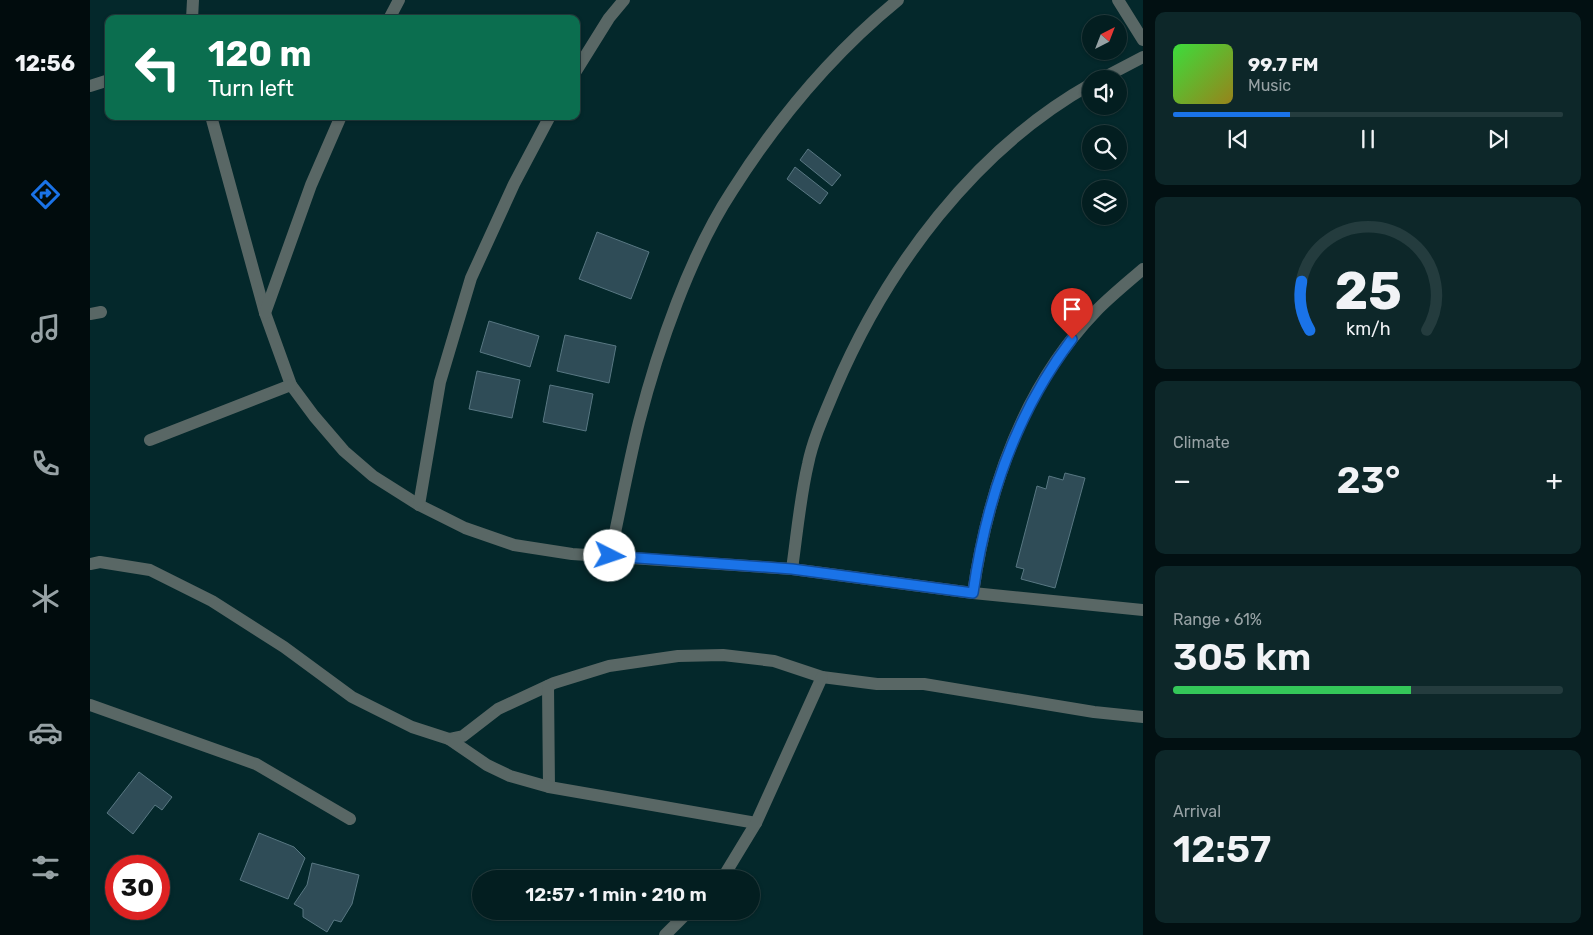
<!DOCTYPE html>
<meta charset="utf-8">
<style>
body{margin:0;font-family:Rubik,sans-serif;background:#0d2729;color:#f1f3f6;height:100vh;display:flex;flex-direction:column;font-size:19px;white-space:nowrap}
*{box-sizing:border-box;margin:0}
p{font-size:16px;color:#97a2a5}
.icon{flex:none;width:28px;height:28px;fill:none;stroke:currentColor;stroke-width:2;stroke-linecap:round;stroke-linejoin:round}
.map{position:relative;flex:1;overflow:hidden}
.details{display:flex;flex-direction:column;gap:12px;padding:12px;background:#021012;width:450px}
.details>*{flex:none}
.top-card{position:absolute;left:15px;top:15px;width:475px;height:105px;border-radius:10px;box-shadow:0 1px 4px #0004,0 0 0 1px #243c3e;background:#0b6e4f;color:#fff;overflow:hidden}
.needle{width:32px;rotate:42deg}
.buttons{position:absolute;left:992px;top:15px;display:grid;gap:10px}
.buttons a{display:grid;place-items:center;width:45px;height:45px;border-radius:50%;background:#031e20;box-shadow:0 1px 4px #0004,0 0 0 1px #243c3e;font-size:25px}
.speed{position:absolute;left:15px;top:855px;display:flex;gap:10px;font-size:25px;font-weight:700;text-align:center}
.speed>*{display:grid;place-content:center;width:65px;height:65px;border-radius:50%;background:#031e20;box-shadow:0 1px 4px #0004,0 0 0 1px #243c3e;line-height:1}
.speed .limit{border:8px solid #d22;background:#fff;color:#111}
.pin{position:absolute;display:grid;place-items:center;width:42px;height:42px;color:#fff;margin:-51px -21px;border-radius:50% 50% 50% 0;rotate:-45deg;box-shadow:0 0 5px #0007}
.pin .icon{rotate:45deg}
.me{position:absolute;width:55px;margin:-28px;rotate:94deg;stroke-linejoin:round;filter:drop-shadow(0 0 4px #0008)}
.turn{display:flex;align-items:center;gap:18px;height:105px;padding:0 20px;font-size:22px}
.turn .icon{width:65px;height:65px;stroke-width:2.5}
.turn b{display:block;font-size:35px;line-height:42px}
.big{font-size:38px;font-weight:600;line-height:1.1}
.details .tile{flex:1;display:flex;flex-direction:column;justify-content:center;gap:8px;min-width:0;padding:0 18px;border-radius:10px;background:#0d2729}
.details .dial{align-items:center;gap:0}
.dial svg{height:130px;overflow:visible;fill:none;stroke:#243c3e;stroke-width:7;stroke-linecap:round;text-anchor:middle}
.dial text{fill:#f1f3f6;stroke:none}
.song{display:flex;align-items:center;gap:15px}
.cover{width:60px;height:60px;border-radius:8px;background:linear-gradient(135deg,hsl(120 70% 55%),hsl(50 70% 35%))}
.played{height:5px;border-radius:2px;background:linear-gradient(90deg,#1a73e8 30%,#243c3e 30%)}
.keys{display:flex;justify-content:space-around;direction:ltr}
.heat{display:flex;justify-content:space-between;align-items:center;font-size:28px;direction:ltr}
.charge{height:8px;border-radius:4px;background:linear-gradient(90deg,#34c759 61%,#243c3e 0)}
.trip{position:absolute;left:382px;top:870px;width:288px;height:50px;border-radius:25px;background:#031e20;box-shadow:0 1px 4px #0004,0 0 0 1px #243c3e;font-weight:600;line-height:50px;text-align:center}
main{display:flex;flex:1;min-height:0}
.menu{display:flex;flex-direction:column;width:90px;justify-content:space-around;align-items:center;background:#010c0d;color:#97a2a5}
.menu .icon{width:35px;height:35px}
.menu .active{color:#1a73e8}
.menu b{font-size:22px;color:#f1f3f6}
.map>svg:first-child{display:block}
.building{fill:#2f4c57;stroke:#587782}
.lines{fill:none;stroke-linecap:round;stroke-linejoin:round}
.minor{stroke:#596765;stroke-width:12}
.route-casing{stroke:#114b97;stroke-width:12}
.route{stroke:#1a73e8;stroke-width:9}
</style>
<main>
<nav class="menu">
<b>12:56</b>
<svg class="icon active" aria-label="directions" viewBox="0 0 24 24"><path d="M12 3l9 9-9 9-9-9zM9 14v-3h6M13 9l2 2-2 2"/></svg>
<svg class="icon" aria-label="music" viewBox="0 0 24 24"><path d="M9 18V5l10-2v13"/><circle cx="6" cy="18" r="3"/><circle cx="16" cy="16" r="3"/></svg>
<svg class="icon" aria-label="phone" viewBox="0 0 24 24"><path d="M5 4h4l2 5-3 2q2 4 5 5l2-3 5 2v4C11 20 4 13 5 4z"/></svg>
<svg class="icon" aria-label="climate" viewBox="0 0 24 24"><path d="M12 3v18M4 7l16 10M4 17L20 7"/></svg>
<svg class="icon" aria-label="car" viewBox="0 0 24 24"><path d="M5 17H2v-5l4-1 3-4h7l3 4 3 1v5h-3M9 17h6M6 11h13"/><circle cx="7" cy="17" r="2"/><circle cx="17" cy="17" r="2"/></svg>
<svg class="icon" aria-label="filters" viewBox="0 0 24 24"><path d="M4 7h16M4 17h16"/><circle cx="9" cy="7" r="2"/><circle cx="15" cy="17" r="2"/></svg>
</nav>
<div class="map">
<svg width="1053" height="935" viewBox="0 0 1053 935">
<rect width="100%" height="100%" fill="#04282b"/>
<!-- building -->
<g class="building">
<path d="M718 149 751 175 742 186 710 160Z"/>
<path d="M705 167 738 193 730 204 697 179Z"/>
<path d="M507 232 559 252 541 299 489 279Z"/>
<path d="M399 321 449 336 440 367 390 352Z"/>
<path d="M475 335 526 346 519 383 467 371Z"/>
<path d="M387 371 430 380 422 418 379 409Z"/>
<path d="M460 385 503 394 496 431 453 422Z"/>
<path d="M975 473 995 478 965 588 931 579 934 569 926 567 947 486 956 489 959 476 973 480Z"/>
<path d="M49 772 82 797 72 810 65 805 43 834 17 813Z"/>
<path d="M169 833 204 847 215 858 198 899 150 880Z"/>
<path d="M222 863 269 875 262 904 251 922 244 920 237 932 213 917V909L204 904 217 885Z"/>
</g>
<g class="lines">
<!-- minor -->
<g class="minor">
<path d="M1028 0 1053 40"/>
<path d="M102 19 103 0"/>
<path d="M299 19 309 0"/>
<path d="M486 71 519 18 534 0"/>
<path d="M1011 79 1053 57"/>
<path d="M0 86 19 80"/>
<path d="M121 116 175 313 201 385 224 416 254 451 283 476 329 505 375 528 424 545 482 554 702 569 883 593 1053 610"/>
<path d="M175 313 221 185 251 116"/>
<path d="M0 314 11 312"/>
<path d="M60 440 201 385"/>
<path d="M329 505 350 382 381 278 424 184 460 116"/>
<path d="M520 556C530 511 538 466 549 422 568 348 600 255 642 191 687 120 743 53 808 0"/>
<path d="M0 564 10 562 60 570 122 601 194 647 262 697 322 727 359 739 373 736 408 709 464 683 519 666 588 656 633 655 684 661 732 677 787 684H834L1004 712 1053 717"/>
<path d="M702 569C707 534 710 498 718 464 723 439 735 413 745 389 797 267 884 150 1001 84"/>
<path d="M883 593C898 489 933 386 1008 309 1022 295 1038 282 1053 269"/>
<path d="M458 686 459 787"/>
<path d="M0 705 166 764 260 819"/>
<path d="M359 739 397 765 420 776 459 787 666 823"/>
<path d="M632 879 666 823 732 677"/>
<path d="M575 935 599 911"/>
</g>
</g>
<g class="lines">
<defs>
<path id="route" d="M520 556 702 569 883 593C896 500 925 414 982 339"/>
</defs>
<!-- route casing -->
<use href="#route" class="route-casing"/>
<!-- route -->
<use href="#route" class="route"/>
</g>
</svg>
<div class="buttons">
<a><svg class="needle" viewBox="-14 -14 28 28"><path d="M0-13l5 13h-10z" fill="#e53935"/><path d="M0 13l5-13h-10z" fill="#97a2a5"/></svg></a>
<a><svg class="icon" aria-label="sound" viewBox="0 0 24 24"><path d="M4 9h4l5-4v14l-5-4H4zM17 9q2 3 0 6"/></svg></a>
<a><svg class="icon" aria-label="search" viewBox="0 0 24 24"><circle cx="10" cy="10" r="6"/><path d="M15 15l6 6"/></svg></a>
<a><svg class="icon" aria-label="layers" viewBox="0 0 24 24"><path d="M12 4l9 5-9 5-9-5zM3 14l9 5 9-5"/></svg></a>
</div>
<div class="speed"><div class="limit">30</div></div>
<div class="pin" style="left:982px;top:339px;background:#d93025"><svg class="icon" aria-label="arrive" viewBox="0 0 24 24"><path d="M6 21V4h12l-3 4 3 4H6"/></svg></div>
<svg class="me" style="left:520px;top:556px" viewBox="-20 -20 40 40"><circle r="19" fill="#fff"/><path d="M0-13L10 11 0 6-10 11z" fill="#1a73e8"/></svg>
<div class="trip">12:57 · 1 min · 210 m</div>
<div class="top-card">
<div class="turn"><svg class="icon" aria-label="left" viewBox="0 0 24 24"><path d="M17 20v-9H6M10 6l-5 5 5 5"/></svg><div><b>120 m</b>Turn left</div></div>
</div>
</div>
<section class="details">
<div class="tile">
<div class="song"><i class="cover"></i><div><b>99.7 FM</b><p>Music</p></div></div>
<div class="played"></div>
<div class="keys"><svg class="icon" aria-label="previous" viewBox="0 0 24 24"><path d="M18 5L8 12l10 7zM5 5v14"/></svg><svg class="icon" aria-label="pause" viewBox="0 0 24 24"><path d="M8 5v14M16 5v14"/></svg><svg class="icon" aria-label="next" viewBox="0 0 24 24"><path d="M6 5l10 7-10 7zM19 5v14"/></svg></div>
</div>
<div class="tile dial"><svg viewBox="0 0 100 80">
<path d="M14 69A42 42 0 1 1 86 69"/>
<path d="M14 69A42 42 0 0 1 9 39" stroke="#1a73e8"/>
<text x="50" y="56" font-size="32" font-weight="700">25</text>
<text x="50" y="72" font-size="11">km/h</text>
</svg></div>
<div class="tile"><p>Climate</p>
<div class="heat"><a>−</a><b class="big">23°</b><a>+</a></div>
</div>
<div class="tile"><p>Range · 61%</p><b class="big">305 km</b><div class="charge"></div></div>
<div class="tile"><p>Arrival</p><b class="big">12:57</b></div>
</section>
</main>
